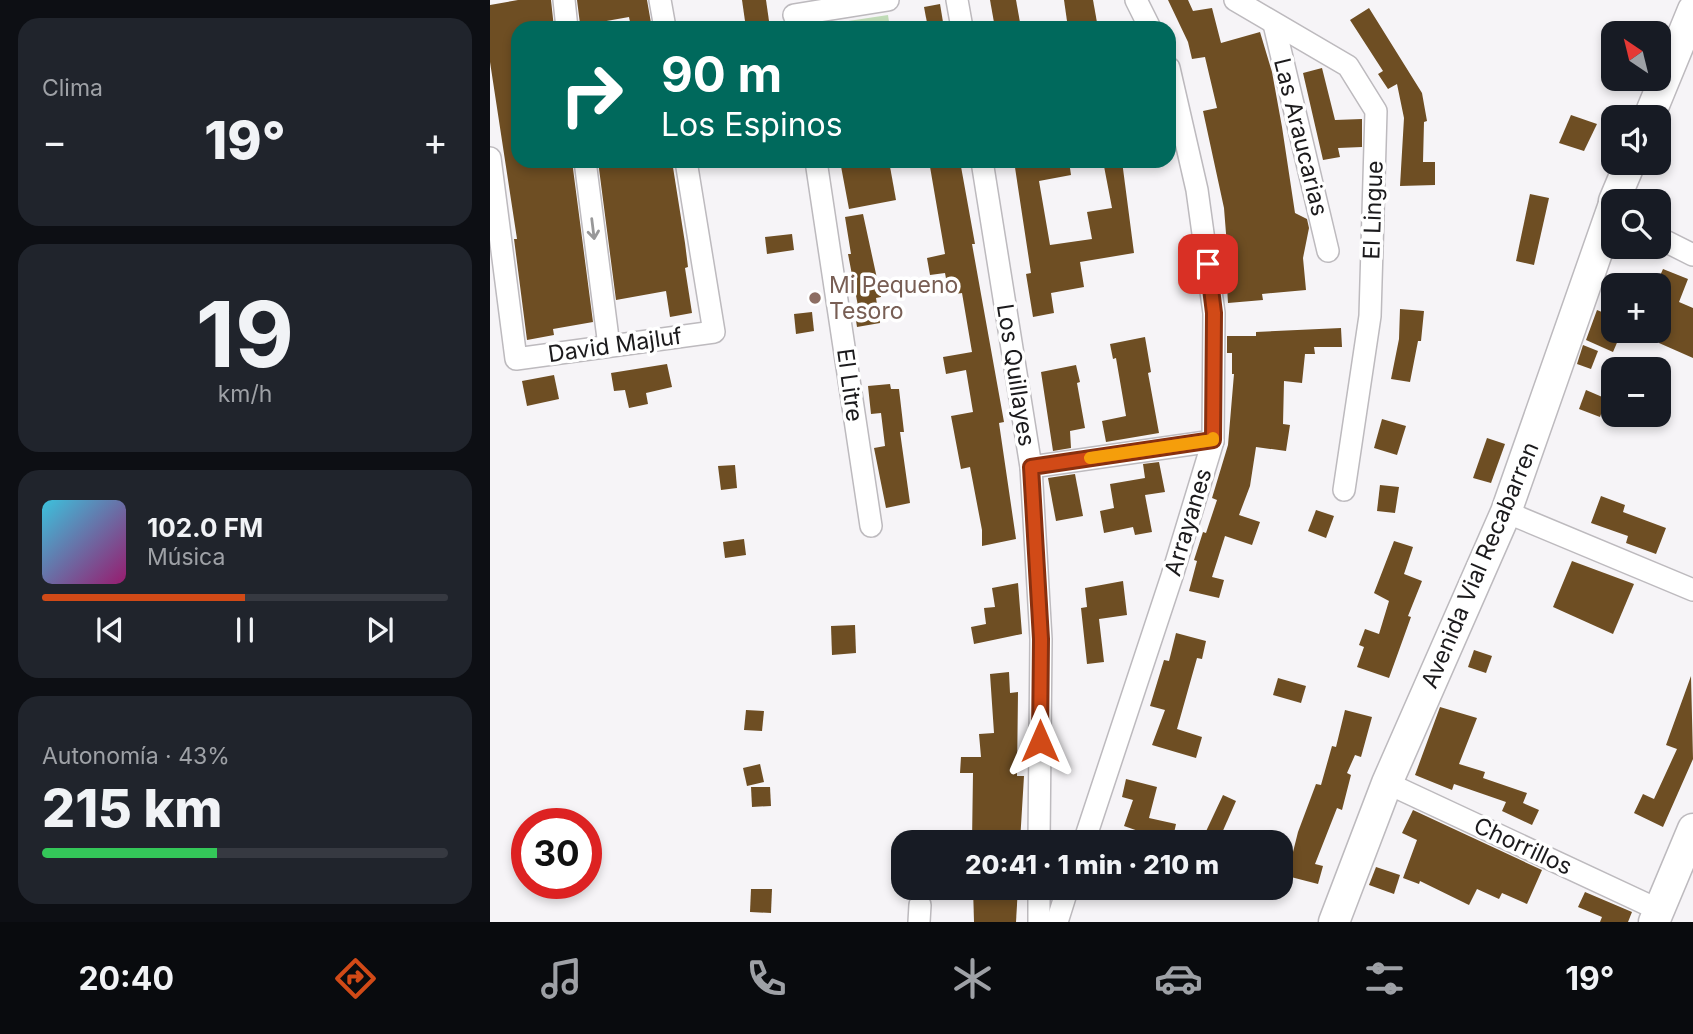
<!DOCTYPE html>
<html lang="es">
<meta charset="utf-8">
<style>
body{margin:0;font-family:Inter,sans-serif;background:#20242c;color:#f1f3f6;height:100vh;display:flex;flex-direction:column;font-size:26px;white-space:nowrap}
*{box-sizing:border-box;margin:0}
p{font-size:23px;color:#9ea1a6}
.icon{flex:none;width:38px;height:38px;fill:none;stroke:currentColor;stroke-width:2;stroke-linecap:round;stroke-linejoin:round}
.map{position:relative;flex:1;overflow:hidden}
.sheet{display:flex;flex-direction:column;gap:18px;padding:18px;background:#0d0f14;width:490px}
.sheet>*{flex:none}
.guide{position:absolute;left:21px;top:21px;width:665px;height:147px;border-radius:21px;box-shadow:0 4px 10px #0003;background:#00695c;color:#fff;overflow:hidden}
.needle{width:46px;rotate:325deg}
.tools{position:absolute;left:1111px;top:21px;display:grid;gap:14px}
.tools a{display:grid;place-items:center;width:70px;height:70px;border-radius:14px;background:#171b24;box-shadow:0 4px 10px #0003;font-size:35px}
.speed{position:absolute;left:21px;top:808px;display:flex;gap:14px;font-size:35px;font-weight:700;text-align:center}
.speed>*{display:grid;place-content:center;width:91px;height:91px;border-radius:50%;background:#171b24;box-shadow:0 4px 10px #0003;line-height:1}
.speed .limit{border:10px solid #d22;background:#fff;color:#111}
.pin{position:absolute;display:grid;place-items:center;width:60px;height:60px;color:#fff;margin:-30px;border-radius:14px;box-shadow:0 4px 10px #0006}
.me{position:absolute;width:77px;margin:-38px;rotate:0deg;stroke-linejoin:round;filter:drop-shadow(0 0 5px #0008)}
.turn{display:flex;align-items:center;gap:24px;height:147px;padding:0 35px;font-size:32px}
.turn .icon{width:91px;height:91px;stroke-width:2.5}
.turn b{display:block;font-size:49px;line-height:60px}
.big{font-size:52px;font-weight:800;line-height:1.1}
.sheet .widget{flex:1;display:flex;flex-direction:column;justify-content:center;gap:10px;min-width:0;padding:0 24px;border-radius:21px;background:#20242c}
.sheet .dial{align-items:center;gap:0}
.dial b{font-size:91px;line-height:1}
.song{display:flex;align-items:center;gap:21px}
.cover{width:84px;height:84px;border-radius:10px;background:linear-gradient(135deg,hsl(190 70% 55%),hsl(320 70% 35%))}
.played{height:7px;border-radius:4px;background:linear-gradient(90deg,#d14a17 50%,#363941 50%)}
.keys{display:flex;justify-content:space-around;direction:ltr}
.heat{display:flex;justify-content:space-between;align-items:center;font-size:38px;direction:ltr}
.charge{height:10px;border-radius:5px;background:linear-gradient(90deg,#34c759 43%,#363941 0)}
.trip{position:absolute;left:401px;top:830px;width:402px;height:70px;border-radius:21px;background:#171b24;box-shadow:0 4px 10px #0003;font-weight:800;line-height:70px;text-align:center}
.tab-bar{display:flex;height:112px;justify-content:space-around;align-items:center;background:#090b0e;color:#9ea1a6}
.tab-bar .icon{width:49px;height:49px}
.tab-bar .selected{color:#d14a17}
.tab-bar b{font-size:32px;color:#f1f3f6}
main{display:flex;flex:1;min-height:0}
.map>svg:first-child{display:block}
.green{fill:#c1ddb8}
.building{fill:#6e4e23}
.lines{fill:none;stroke-linecap:round;stroke-linejoin:round}
.street-casing{stroke:#bdbabe;stroke-width:24}
.secondary-casing{stroke:#bdbabe;stroke-width:33}
.street{stroke:#fff;stroke-width:21}
.secondary{stroke:#fff;stroke-width:30}
.oneway{stroke:#989899}
.route-casing{stroke:#88300f;stroke-width:18}
.route{stroke:#d14a17;stroke-width:12}
.slow{stroke:#f59e0b;stroke-width:12}
.education-dot{fill:#8d6e63;stroke:#fff;stroke-width:2.5}
.labels{text-anchor:middle;stroke-width:7;stroke-linejoin:round;paint-order:stroke}
.street-label{font-size:23px;fill:#1b1a1c;stroke:#fff}
.education-label{font-size:23px;fill:#785e54;stroke:#fff;text-anchor:start}
</style>
<main>
<section class="sheet">
<div class="widget"><p>Clima</p>
<div class="heat"><a>−</a><b class="big">19°</b><a>+</a></div>
</div>
<div class="widget dial"><b>19</b><p>km/h</p></div>
<div class="widget">
<div class="song"><i class="cover"></i><div><b>102.0 FM</b><p>Música</p></div></div>
<div class="played"></div>
<div class="keys"><svg class="icon" aria-label="previous" viewBox="0 0 24 24"><path d="M18 5L8 12l10 7zM5 5v14"/></svg><svg class="icon" aria-label="pause" viewBox="0 0 24 24"><path d="M8 5v14M16 5v14"/></svg><svg class="icon" aria-label="next" viewBox="0 0 24 24"><path d="M6 5l10 7-10 7zM19 5v14"/></svg></div>
</div>
<div class="widget"><p>Autonomía · 43%</p><b class="big">215 km</b><div class="charge"></div></div>
</section>
<div class="map">
<svg width="1203" height="922" viewBox="0 0 1203 922">
<rect width="100%" height="100%" fill="#f6f4f7"/>
<!-- green -->
<path class="green" d="M398 15 400 28H346L345 23Z"/>
<!-- building -->
<g class="building">
<path d="M28 0H61L64 28H28V61L23 62 28 93V161H82L103 322 63 329 64 335 37 340 24 239H27L0 62V5Z"/>
<path d="M87 0H157L161 23 141 27 139 17 94 25 90 24Z"/>
<path d="M252 0H276L280 28H256Z"/>
<path d="M500 0H526L531 28H505Z"/>
<path d="M574 0H603L608 28H578Z"/>
<path d="M678 0H698L703 11 722 8 731 43 770 32 782 72 792 127 805 213 817 219 819 228 813 258 816 290 772 294 773 300 738 303 736 271H739L734 208 713 111 727 108 715 57 702 59 698 42Z"/>
<path d="M450 4 454 28H438L434 7Z"/>
<path d="M879 8 932 93 937 121 934 122 933 162H945V185L910 186 914 118 907 84 898 89 888 74 893 71 860 20Z"/>
<path d="M832 68 845 120 872 119V147L848 148 850 157 833 160 813 73Z"/>
<path d="M1081 115 1107 124 1094 151 1069 143Z"/>
<path d="M108 161H182L195 243 198 267 195 268 202 313 180 317 176 291 126 300Z"/>
<path d="M350 161H399L406 200 359 209Z"/>
<path d="M439 161H470L485 244H482L514 422 509 423 526 539 492 546V530L480 467 471 469 461 416 483 412 476 370 456 374 453 357 482 352 472 293 459 295 455 273 440 275 437 258 455 254Z"/>
<path d="M524 161H579L581 175 549 181 560 245 602 239 597 212 622 208 613 161H632L644 253 590 262 594 287 561 293 564 313 543 317 536 274 541 273Z"/>
<path d="M1040 194 1059 198 1044 265 1026 261Z"/>
<path d="M373 214 391 297 386 298 390 323 367 327 364 307 368 306 358 254H361L355 217Z"/>
<path d="M302 234 304 250 277 254 275 237Z"/>
<path d="M1173 269 1198 279 1189 302 1203 308V358L1169 343V278Z"/>
<path d="M910 309 934 311 931 341H928L920 382 901 379 909 339Z"/>
<path d="M1107 310 1124 317V331H1132L1123 352 1096 340Z"/>
<path d="M322 312 324 331 306 334 304 314Z"/>
<path d="M851 328 852 347H824L825 354H815L812 383 794 381 793 424 800 425 796 451 766 447 760 486 749 515 770 522 762 545 735 536 722 577 734 580 729 598 699 591 707 561 704 560 713 532 716 533 727 500 722 498 738 445 744 374H742V353H737V336H766V332Z"/>
<path d="M655 337 661 372 658 373 669 433 616 442 612 421 636 416 626 358 623 359 620 344Z"/>
<path d="M1093 345 1108 351 1101 369 1087 364Z"/>
<path d="M177 364 182 387 156 393 158 404 139 408 135 390 124 391 121 373Z"/>
<path d="M586 365 590 382 587 383 595 428 580 431 581 448 563 451 551 372Z"/>
<path d="M64 375 69 399 37 406 32 381Z"/>
<path d="M400 384 401 389H409L414 432H410L420 503 396 508 384 448 395 446 391 413 381 414 378 386Z"/>
<path d="M1096 390 1117 399 1110 417 1089 409Z"/>
<path d="M892 419 916 426 907 455 884 448Z"/>
<path d="M997 438 1015 444 1001 483 983 478Z"/>
<path d="M669 462 675 492 655 495 662 532 645 535 643 527 614 533 610 511 624 508 620 484 655 478 653 464Z"/>
<path d="M245 465 247 488 231 490 228 466Z"/>
<path d="M585 474 593 516 566 521 558 478Z"/>
<path d="M890 485 909 487 905 513 887 511Z"/>
<path d="M1111 496 1135 505 1133 512 1176 528 1166 554 1136 543 1138 536 1101 523Z"/>
<path d="M826 510 844 516 836 538 818 531Z"/>
<path d="M254 539 256 555 235 558 233 542Z"/>
<path d="M904 541 923 547 914 574 932 581 918 616 921 617 899 678 867 667 874 647 869 645 875 629 889 634 899 601 884 593Z"/>
<path d="M1082 561 1144 584 1123 634 1063 607Z"/>
<path d="M633 581 637 615 609 619 614 662 597 664 591 608 597 607 595 588Z"/>
<path d="M528 583 532 634 484 644 481 627 496 624 494 608 505 607 502 588Z"/>
<path d="M365 625 366 653 342 655 341 626Z"/>
<path d="M686 633 716 641 712 659 707 658 687 729 712 737 706 758 662 745 675 710 660 706 674 660 679 661Z"/>
<path d="M984 650 1002 656 996 673 978 667Z"/>
<path d="M519 672 520 693 528 692 527 776H534L530 842H482L483 773H470L471 757H491L489 734 504 733 500 674Z"/>
<path d="M1201 676 1203 759 1173 827 1144 813 1153 794 1164 799 1187 749 1176 745Z"/>
<path d="M788 678 816 686 811 703 783 695Z"/>
<path d="M950 707 987 718 969 764 995 772 993 778 1037 793 1033 803 1049 810 1042 825 1012 811 1016 802 964 784 962 790 925 775Z"/>
<path d="M256 710 274 711 272 731 254 730Z"/>
<path d="M855 710 882 717 871 757 865 755 857 773 861 775 852 810 847 808 825 864 833 866 828 884 797 876 808 832 826 784 831 785 842 746 846 747Z"/>
<path d="M270 764 274 782 257 786 253 768Z"/>
<path d="M636 779 667 787 659 818 686 824 682 842 653 836 654 833 634 826 643 800 632 797Z"/>
<path d="M261 787H280L281 806 262 807Z"/>
<path d="M733 795 746 801 728 842H711Z"/>
<path d="M923 810 1052 870 1037 904 1012 893 1009 899 987 889 979 905 930 881 929 884 913 878 927 840 912 833Z"/>
<path d="M886 867 910 875 904 894 879 885Z"/>
<path d="M483 887H528L526 922H484Z"/>
<path d="M261 889H282L281 913 260 912Z"/>
<path d="M1095 892 1142 912 1138 922H1110L1112 917 1088 907Z"/>
</g>
<g class="lines">
<defs>
<g id="street">
<path d="M74 0 77 28"/>
<path d="M170 0 175 28"/>
<path d="M467 0 472 28"/>
<path d="M646 0 660 28"/>
<path d="M745 0 858 66 886 111 880 316 854 490"/>
<path d="M304 15 398 0"/>
<path d="M784 24 838 251"/>
<path d="M0 158 26 359 224 332 196 161"/>
<path d="M95 161 119 346"/>
<path d="M326 161 381 526"/>
<path d="M492 161 541 467 551 639 549 842"/>
<path d="M1169 238 1203 255"/>
<path d="M541 467 723 441"/>
<path d="M1016 512 1203 590"/>
<path d="M897 783 1169 910"/>
<path d="M594 842 682 576 723 441 724 313 707 190 679 68"/>
<path d="M429 922 430 905"/>
<path d="M549 922V887"/>
<path d="M567 922 578 887"/>
</g>
<g id="secondary">
<path d="M1159 117 1203 10"/>
<path d="M1124 201 1140 163"/>
<path d="M844 922 897 783 1016 512 1124 204"/>
<path d="M1164 922 1203 829"/>
</g>
</defs>
<!-- street casing -->
<use href="#street" class="street-casing"/>
<!-- secondary casing -->
<use href="#secondary" class="secondary-casing"/>
<!-- street -->
<use href="#street" class="street"/>
<!-- secondary -->
<use href="#secondary" class="secondary"/>
</g>
<!-- one-way arrows -->
<defs><path id="oneway-shaft" d="M-6 0H5M1.5-3L5.5 0L1.5 3" fill="none" stroke-width="1.6" stroke-linecap="round" stroke-linejoin="round" transform="scale(1.75)"/></defs>
<use class="oneway" href="#oneway-shaft" transform="translate(103 229) rotate(83)"/>
<g class="lines">
<defs>
<path id="route" d="M550 741 551 639 541 467 723 440 724 313 718 264"/>
</defs>
<!-- route casing -->
<use href="#route" class="route-casing"/>
<!-- route -->
<use href="#route" class="route"/>
<!-- slow -->
<path class="slow" d="M600 458 723 440V438"/>
</g>
<!-- markers -->
<circle class="education-dot" cx="325" cy="298" r="7"/>
<g class="labels">
<!-- street labels -->
<g class="street-label">
<text transform="translate(811 137) rotate(76)" y="8">Las Araucarias</text>
<text transform="translate(883 210) rotate(-88)" y="8">El Lingue</text>
<text transform="translate(125 345) rotate(-8)" y="8">David Majluf</text>
<text transform="translate(526 375) rotate(81)" y="8">Los Quillayes</text>
<text transform="translate(360 385) rotate(82)" y="8">El Litre</text>
<text transform="translate(698 522) rotate(-73)" y="8">Arrayanes</text>
<text transform="translate(990 565) rotate(-67)" y="8">Avenida Vial Recabarren</text>
<text transform="translate(1033 846) rotate(25)" y="8">Chorrillos</text>
</g>
<!-- education labels -->
<g class="education-label">
<text x="339" y="293">Mi Pequeno<tspan x="339" dy="26">Tesoro</tspan></text>
</g>
</g>
</svg>
<div class="tools">
<a><svg class="needle" viewBox="-14 -14 28 28"><path d="M0-13l5 13h-10z" fill="#e53935"/><path d="M0 13l5-13h-10z" fill="#9ea1a6"/></svg></a>
<a><svg class="icon" aria-label="sound" viewBox="0 0 24 24"><path d="M4 9h4l5-4v14l-5-4H4zM17 9q2 3 0 6"/></svg></a>
<a><svg class="icon" aria-label="search" viewBox="0 0 24 24"><circle cx="10" cy="10" r="6"/><path d="M15 15l6 6"/></svg></a>
<a>+</a>
<a>−</a>
</div>
<div class="speed"><div class="limit">30</div></div>
<div class="pin" style="left:718px;top:264px;background:#d93025"><svg class="icon" aria-label="arrive" viewBox="0 0 24 24"><path d="M6 21V4h12l-3 4 3 4H6"/></svg></div>
<svg class="me" style="left:550px;top:741px" viewBox="-20 -20 40 40"><path d="M0-17L14 15 0 8-14 15z" fill="#d14a17" stroke="#fff" stroke-width="4"/></svg>
<div class="trip">20:41 · 1 min · 210 m</div>
<div class="guide">
<div class="turn"><svg class="icon" aria-label="right" viewBox="0 0 24 24"><path d="M7 20v-9h11M14 6l5 5-5 5"/></svg><div><b>90 m</b>Los Espinos</div></div>
</div>
</div>
</main>
<nav class="tab-bar">
<b>20:40</b>
<svg class="icon selected" aria-label="directions" viewBox="0 0 24 24"><path d="M12 3l9 9-9 9-9-9zM9 14v-3h6M13 9l2 2-2 2"/></svg>
<svg class="icon" aria-label="music" viewBox="0 0 24 24"><path d="M9 18V5l10-2v13"/><circle cx="6" cy="18" r="3"/><circle cx="16" cy="16" r="3"/></svg>
<svg class="icon" aria-label="phone" viewBox="0 0 24 24"><path d="M5 4h4l2 5-3 2q2 4 5 5l2-3 5 2v4C11 20 4 13 5 4z"/></svg>
<svg class="icon" aria-label="climate" viewBox="0 0 24 24"><path d="M12 3v18M4 7l16 10M4 17L20 7"/></svg>
<svg class="icon" aria-label="car" viewBox="0 0 24 24"><path d="M5 17H2v-5l4-1 3-4h7l3 4 3 1v5h-3M9 17h6M6 11h13"/><circle cx="7" cy="17" r="2"/><circle cx="17" cy="17" r="2"/></svg>
<svg class="icon" aria-label="filters" viewBox="0 0 24 24"><path d="M4 7h16M4 17h16"/><circle cx="9" cy="7" r="2"/><circle cx="15" cy="17" r="2"/></svg>
<b>19°</b>
</nav>
